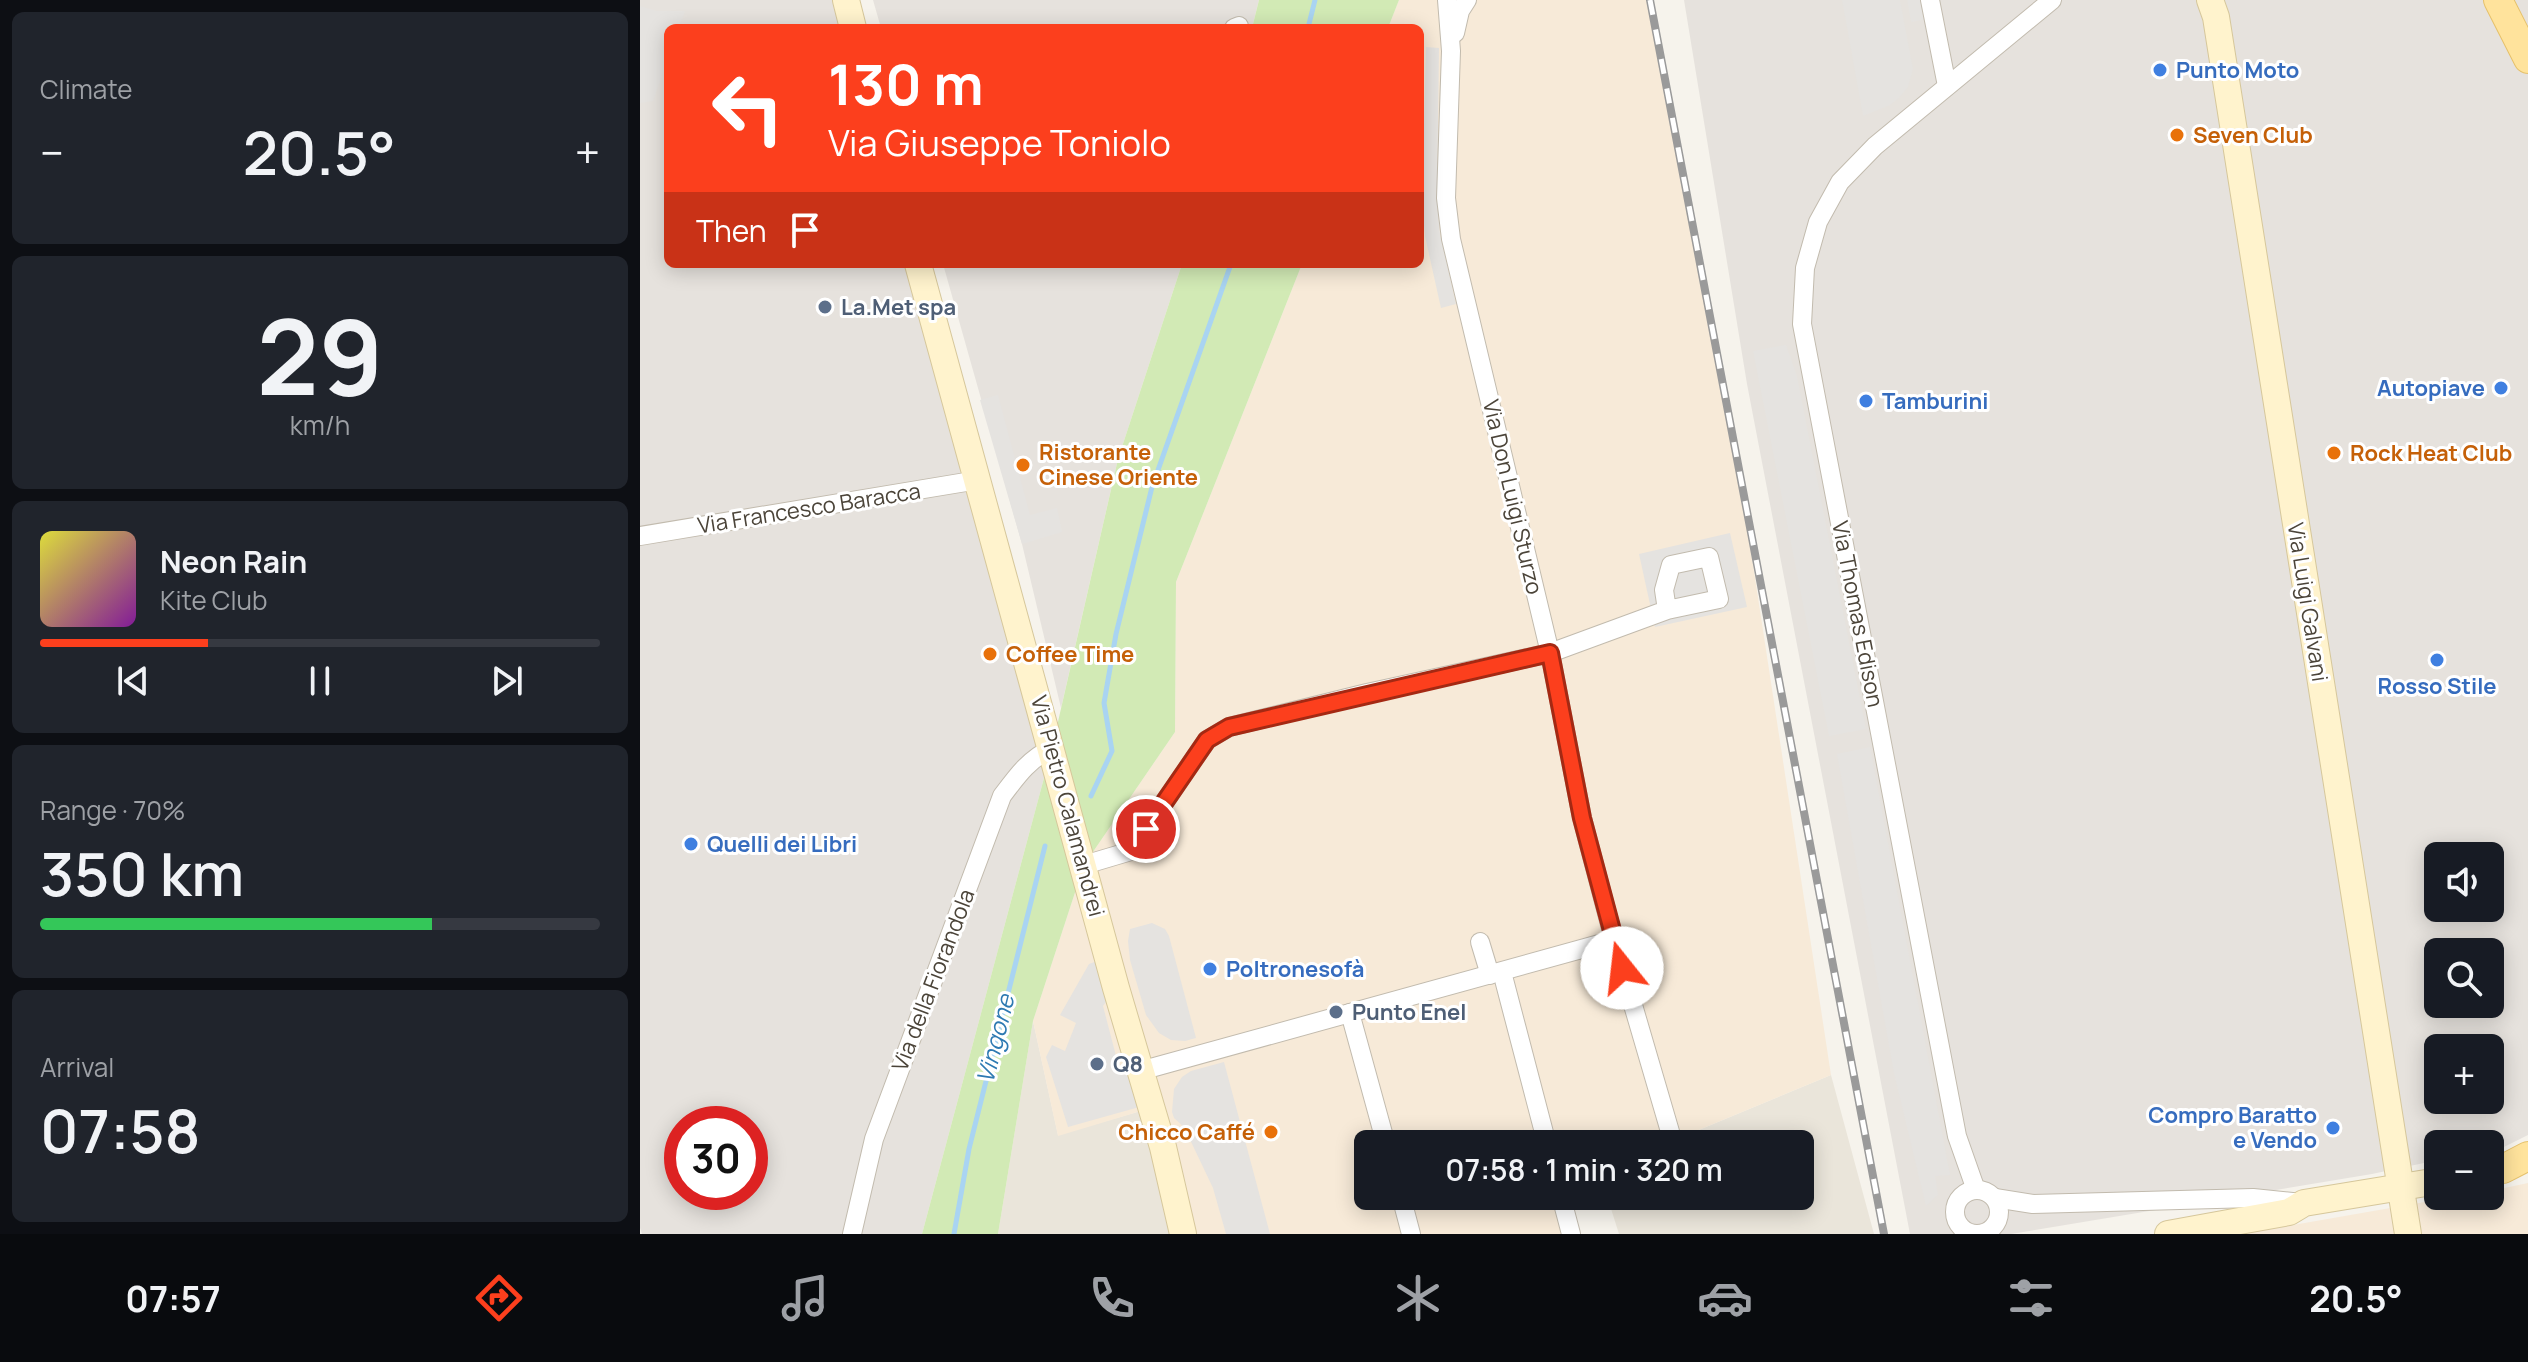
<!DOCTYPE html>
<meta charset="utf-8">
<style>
body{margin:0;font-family:Manrope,sans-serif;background:#20242c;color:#f1f3f6;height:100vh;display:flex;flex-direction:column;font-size:30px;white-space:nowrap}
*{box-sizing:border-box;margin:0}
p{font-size:26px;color:#9ea1a6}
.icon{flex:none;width:44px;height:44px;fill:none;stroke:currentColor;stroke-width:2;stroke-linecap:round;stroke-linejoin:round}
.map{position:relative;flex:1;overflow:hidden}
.drawer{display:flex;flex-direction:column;gap:12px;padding:12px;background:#0d0f14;width:640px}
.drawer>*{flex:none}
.top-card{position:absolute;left:24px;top:24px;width:760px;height:244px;border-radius:12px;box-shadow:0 4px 20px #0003;background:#fc3f1d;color:#fff;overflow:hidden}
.buttons{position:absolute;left:1784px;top:842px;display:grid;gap:16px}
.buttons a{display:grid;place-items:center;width:80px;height:80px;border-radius:12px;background:#171b24;box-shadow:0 4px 20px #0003;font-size:40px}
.speed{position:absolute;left:24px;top:1106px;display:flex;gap:16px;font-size:40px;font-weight:700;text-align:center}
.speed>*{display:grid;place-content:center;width:104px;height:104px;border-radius:50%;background:#171b24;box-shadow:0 4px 20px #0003;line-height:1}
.speed .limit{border:12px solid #d22;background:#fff;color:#111}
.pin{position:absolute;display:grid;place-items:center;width:68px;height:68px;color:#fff;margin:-34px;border:4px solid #fff;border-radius:50%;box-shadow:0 2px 8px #0007}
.me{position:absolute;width:88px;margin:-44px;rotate:344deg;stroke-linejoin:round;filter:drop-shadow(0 0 6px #0008)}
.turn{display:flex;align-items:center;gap:28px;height:168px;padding:0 32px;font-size:36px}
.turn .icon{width:104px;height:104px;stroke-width:2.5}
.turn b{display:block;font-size:56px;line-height:68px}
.then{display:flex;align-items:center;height:76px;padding:0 32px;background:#0003;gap:16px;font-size:30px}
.big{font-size:60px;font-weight:600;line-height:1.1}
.drawer .card{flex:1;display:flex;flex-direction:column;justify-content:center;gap:12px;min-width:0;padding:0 28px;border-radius:12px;background:#20242c}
.drawer .dial{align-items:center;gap:0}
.dial b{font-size:104px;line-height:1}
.song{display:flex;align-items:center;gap:24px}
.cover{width:96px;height:96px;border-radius:12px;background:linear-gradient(135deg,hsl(60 70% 55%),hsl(290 70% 35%))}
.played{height:8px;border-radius:4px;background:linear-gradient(90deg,#fc3f1d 30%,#363941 30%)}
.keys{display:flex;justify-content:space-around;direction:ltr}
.heat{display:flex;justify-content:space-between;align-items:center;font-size:44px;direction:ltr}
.charge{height:12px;border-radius:6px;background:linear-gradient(90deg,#34c759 70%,#363941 0)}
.trip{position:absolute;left:714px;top:1130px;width:460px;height:80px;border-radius:12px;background:#171b24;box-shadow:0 4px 20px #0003;font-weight:600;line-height:80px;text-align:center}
.tabs{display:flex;height:128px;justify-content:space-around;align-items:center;background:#090b0e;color:#9ea1a6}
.tabs .icon{width:56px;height:56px}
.tabs .selected{color:#fc3f1d}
.tabs b{font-size:36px;color:#f1f3f6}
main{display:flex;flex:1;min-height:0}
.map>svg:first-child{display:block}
.residential{fill:#eae5da}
.commercial{fill:#f7ead8}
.industrial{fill:#e6e2dd;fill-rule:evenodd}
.green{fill:#d2eab5}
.parking{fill:#e5e3e0}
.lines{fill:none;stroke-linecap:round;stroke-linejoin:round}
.stream{stroke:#a9d4f2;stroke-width:5}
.street-casing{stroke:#c2bbae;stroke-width:20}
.secondary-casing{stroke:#d6c79b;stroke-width:28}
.primary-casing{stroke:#e6c16a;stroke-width:30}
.street{stroke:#fff;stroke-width:18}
.secondary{stroke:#fff3cd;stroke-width:26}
.primary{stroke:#ffe39c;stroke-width:28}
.rail-casing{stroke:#9a9a9a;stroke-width:8}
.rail{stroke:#fff;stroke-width:5;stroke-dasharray:15;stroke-linecap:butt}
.route-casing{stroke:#a42913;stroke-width:20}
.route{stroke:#fc3f1d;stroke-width:14}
.shop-dot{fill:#3f7fe0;stroke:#fff;stroke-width:3}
.food-dot{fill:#e8710a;stroke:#fff;stroke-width:3}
.service-dot{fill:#5c6f8a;stroke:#fff;stroke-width:3}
.labels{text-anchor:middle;stroke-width:6;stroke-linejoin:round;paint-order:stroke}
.shop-label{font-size:22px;font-weight:bold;fill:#366cbe;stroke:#fff;text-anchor:start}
.food-label{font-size:22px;font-weight:bold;fill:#c56008;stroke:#fff;text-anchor:start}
.service-label{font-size:22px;font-weight:bold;fill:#4e5e75;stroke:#fff;text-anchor:start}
.street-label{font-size:22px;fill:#4b4439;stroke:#fff}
.water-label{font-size:24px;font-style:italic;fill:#2e7ab2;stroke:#fff}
</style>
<main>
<section class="drawer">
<div class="card"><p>Climate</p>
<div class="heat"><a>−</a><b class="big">20.5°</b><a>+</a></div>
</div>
<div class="card dial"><b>29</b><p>km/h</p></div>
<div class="card">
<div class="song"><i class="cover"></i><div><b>Neon Rain</b><p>Kite Club</p></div></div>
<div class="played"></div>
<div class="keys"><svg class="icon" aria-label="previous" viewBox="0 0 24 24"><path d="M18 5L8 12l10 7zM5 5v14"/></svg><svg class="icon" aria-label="pause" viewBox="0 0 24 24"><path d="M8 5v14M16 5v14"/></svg><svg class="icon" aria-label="next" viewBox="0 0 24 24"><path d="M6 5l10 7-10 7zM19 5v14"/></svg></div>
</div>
<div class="card"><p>Range · 70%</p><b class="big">350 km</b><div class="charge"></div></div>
<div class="card"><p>Arrival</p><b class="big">07:58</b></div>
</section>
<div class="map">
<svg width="1888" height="1234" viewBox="0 0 1888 1234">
<rect width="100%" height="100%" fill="#f6f3ec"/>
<!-- residential -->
<g class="residential">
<path d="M393 1021 418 1135 511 1108 545 1234H358Z"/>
<path d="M1191 1075 1234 1234H979L967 1196H1160V1144H1025Z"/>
</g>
<!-- commercial -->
<g class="commercial">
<path d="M759 0H1010L1093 434 1191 1075 1025 1144H728V1196H922L934 1234H545L511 1108 418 1136 393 1021 444 865 535 732 536 582 662 264H780V28H748Z"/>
<path d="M1888 1183V1234H1602L1819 1196H1850V1191Z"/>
</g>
<!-- industrial -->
<g class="industrial">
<path d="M0 0H206L213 28H28V264H278L412 748 282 1234H2L0 1228ZM42 1124H110V1192H42Z"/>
<path d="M233 0H619L612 28H241Z"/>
<path d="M1044 0H1888V1135L1864 1147 1850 1150V1144H1798V1160L1732 1174 1371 1234H1270L1107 384ZM1798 856H1850V908H1798ZM1798 952H1850V1004H1798ZM1798 1048H1850V1100H1798Z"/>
<path d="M303 264H542L478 459 421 708 382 544Z"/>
</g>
<!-- green -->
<g class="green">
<path d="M619 0H759L748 28H612Z"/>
<path d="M542 264H662L536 582 535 732 444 865 393 1021 358 1234H282L412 748 478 459Z"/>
</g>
<!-- parking -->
<g class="parking">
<path d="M1202 0H1260L1273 69 1268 87 1259 98 1250 105 1223 116Z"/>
<path d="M1267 0H1290L1293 18 1271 22Z"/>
<path d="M0 6 17 11H45L39 28H28V59L13 101 0 103Z"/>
<path d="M786 47 799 48 797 203 800 234 816 304 801 308 785 236 782 204Z"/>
<path d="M1146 345 1157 376 1226 729 1189 736 1113 351Z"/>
<path d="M358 395 390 515 417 508 422 532 382 544 340 400Z"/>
<path d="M1090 533 1107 607 1015 627 999 554Z"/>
<path d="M1230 747 1310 1175 1295 1176 1298 1195 1286 1206 1254 1073 1197 754Z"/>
<path d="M512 923 525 929 529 936 556 1038 545 1041 531 1040 519 1033 506 1015 490 960 488 941 490 929Z"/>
<path d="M468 957 476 988 463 1006 481 1075 500 1071 510 1104 428 1127 406 1057 412 1045 425 1051 436 1023 420 1015 449 964Z"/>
<path d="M584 1062 630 1234H586L573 1188 544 1127 534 1118 532 1112 534 1089 542 1077 551 1071Z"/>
</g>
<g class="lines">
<!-- stream -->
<g class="stream">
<path d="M668 28 675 0"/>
<path d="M451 796 472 751 464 703 476 634 512 487 591 264"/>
<path d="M314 1234 329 1149 405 846"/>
</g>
<defs>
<g id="street">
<path d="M1290 0 1307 86"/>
<path d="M594 28 599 26"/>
<path d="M815 33 820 11 827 0"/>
<path d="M0 536 338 480"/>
<path d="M444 865 491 851 567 740 589 727 727 693 910 653 1027 610 1079 599 1069 557 1031 565 1024 590 1027 610"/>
<path d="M974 940 1031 1135"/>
<path d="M840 942 850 975"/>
<path d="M862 972 907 1144"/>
<path d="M710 1013 746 1144"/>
<path d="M500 1071 974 940 942 818 910 653 811 239 806 198 811 51 807 0"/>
<path d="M1336 1190 1317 1136 1162 324 1165 268 1178 222 1200 182 1235 146 1412 0"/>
<circle cx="1337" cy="1212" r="22"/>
<path d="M761 1196 771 1234"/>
<path d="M921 1196 931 1234"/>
<path d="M1355 1198 1393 1204 1613 1198 1662 1203"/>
<path d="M212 1234 234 1139 362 796C377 776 389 759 412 748"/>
</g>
<g id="secondary">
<path d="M206 0 213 28"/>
<path d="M1570 0 1576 17 1768 1234"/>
<path d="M278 264 476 988 523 1147 543 1234"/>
<path d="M1528 1234 1649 1212 1664 1203 1798 1181"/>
</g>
<g id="primary">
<path d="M1858 0 1888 59"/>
<path d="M1863 1169 1888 1156"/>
</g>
</defs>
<!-- street casing -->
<use href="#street" class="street-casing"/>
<!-- secondary casing -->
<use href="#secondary" class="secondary-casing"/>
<!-- primary casing -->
<use href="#primary" class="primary-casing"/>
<!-- street -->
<use href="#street" class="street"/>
<!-- secondary -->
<use href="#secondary" class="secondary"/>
<!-- primary -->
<use href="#primary" class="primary"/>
<defs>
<path id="rail" d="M1010 0 1244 1234"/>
</defs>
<!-- rail casing -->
<use href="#rail" class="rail-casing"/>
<!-- rail -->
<use href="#rail" class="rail"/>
</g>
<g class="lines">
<defs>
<path id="route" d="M506 829 567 740 589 727 910 653 942 818 982 968"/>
</defs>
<!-- route casing -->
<use href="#route" class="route-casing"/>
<!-- route -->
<use href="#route" class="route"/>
</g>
<!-- markers -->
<g class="shop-dot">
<circle cx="1520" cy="70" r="8"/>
<circle cx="1861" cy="388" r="8"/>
<circle cx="1226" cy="401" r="8"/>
<circle cx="1797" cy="660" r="8"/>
<circle cx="51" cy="844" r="8"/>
<circle cx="570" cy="969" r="8"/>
<circle cx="1693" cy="1128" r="8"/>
</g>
<g class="food-dot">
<circle cx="1537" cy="135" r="8"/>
<circle cx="1694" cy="453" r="8"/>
<circle cx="383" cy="465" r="8"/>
<circle cx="350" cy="654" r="8"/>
<circle cx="631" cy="1132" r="8"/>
</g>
<g class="service-dot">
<circle cx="185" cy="307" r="8"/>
<circle cx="696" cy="1012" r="8"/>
<circle cx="457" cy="1064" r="8"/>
</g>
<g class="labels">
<!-- shop labels -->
<g class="shop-label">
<text x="1536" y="78">Punto Moto</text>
<text x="1845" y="396" text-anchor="end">Autopiave</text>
<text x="1242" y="409">Tamburini</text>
<text x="1797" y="694" text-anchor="middle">Rosso Stile</text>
<text x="67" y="852">Quelli dei Libri</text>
<text x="586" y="977">Poltronesofà</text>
<text x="1677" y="1123" text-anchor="end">Compro Baratto<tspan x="1677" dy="25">e Vendo</tspan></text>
</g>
<!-- food labels -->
<g class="food-label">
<text x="1553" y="143">Seven Club</text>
<text x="399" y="460">Ristorante<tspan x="399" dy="25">Cinese Oriente</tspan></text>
<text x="1710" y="461">Rock Heat Club</text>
<text x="366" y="662">Coffee Time</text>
<text x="615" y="1140" text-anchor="end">Chicco Caffé</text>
</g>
<!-- service labels -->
<g class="service-label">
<text x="201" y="315">La.Met spa</text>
<text x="712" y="1020">Punto Enel</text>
<text x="473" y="1072">Q8</text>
</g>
<!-- street labels -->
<g class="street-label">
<text transform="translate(873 497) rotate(77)" y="8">Via Don Luigi Sturzo</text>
<text transform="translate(169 508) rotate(-9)" y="8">Via Francesco Baracca</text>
<text transform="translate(1668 602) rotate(81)" y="8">Via Luigi Galvani</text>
<text transform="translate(1218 614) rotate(79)" y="8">Via Thomas Edison</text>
<text transform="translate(428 806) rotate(75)" y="8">Via Pietro Calamandrei</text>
<text transform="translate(293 980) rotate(-69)" y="8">Via della Fiorandola</text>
</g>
<!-- water labels -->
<g class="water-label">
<text transform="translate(356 1039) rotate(-76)" y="8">Vingone</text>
</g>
</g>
</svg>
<div class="buttons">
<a><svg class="icon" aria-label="sound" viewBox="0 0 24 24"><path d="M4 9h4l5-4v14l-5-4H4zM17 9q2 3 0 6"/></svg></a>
<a><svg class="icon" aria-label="search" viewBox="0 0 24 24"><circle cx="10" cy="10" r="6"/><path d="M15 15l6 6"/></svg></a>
<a>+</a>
<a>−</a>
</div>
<div class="speed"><div class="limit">30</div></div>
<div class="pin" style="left:506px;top:829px;background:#d93025"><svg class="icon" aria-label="arrive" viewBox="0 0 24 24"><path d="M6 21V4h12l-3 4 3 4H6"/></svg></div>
<svg class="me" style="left:982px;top:968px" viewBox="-20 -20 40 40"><circle r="19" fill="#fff"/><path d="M0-13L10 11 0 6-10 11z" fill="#fc3f1d"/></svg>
<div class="trip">07:58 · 1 min · 320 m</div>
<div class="top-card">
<div class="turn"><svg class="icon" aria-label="left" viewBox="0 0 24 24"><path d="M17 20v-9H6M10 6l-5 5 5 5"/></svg><div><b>130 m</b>Via Giuseppe Toniolo</div></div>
<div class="then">Then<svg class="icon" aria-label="arrive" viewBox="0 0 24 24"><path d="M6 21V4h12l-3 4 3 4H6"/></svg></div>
</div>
</div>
</main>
<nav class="tabs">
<b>07:57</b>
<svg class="icon selected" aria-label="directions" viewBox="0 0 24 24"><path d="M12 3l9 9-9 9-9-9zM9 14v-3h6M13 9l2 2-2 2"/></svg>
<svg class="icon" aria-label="music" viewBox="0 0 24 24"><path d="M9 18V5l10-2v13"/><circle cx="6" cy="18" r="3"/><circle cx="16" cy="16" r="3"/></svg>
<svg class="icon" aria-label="phone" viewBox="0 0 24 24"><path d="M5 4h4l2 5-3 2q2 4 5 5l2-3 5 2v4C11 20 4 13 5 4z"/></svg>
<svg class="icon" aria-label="climate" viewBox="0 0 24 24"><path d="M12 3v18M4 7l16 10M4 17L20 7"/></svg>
<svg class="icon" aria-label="car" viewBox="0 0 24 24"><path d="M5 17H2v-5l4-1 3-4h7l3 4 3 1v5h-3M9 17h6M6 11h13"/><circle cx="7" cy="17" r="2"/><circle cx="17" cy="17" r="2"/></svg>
<svg class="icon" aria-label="filters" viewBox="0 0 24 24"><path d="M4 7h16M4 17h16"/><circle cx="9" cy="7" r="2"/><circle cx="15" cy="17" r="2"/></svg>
<b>20.5°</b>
</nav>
